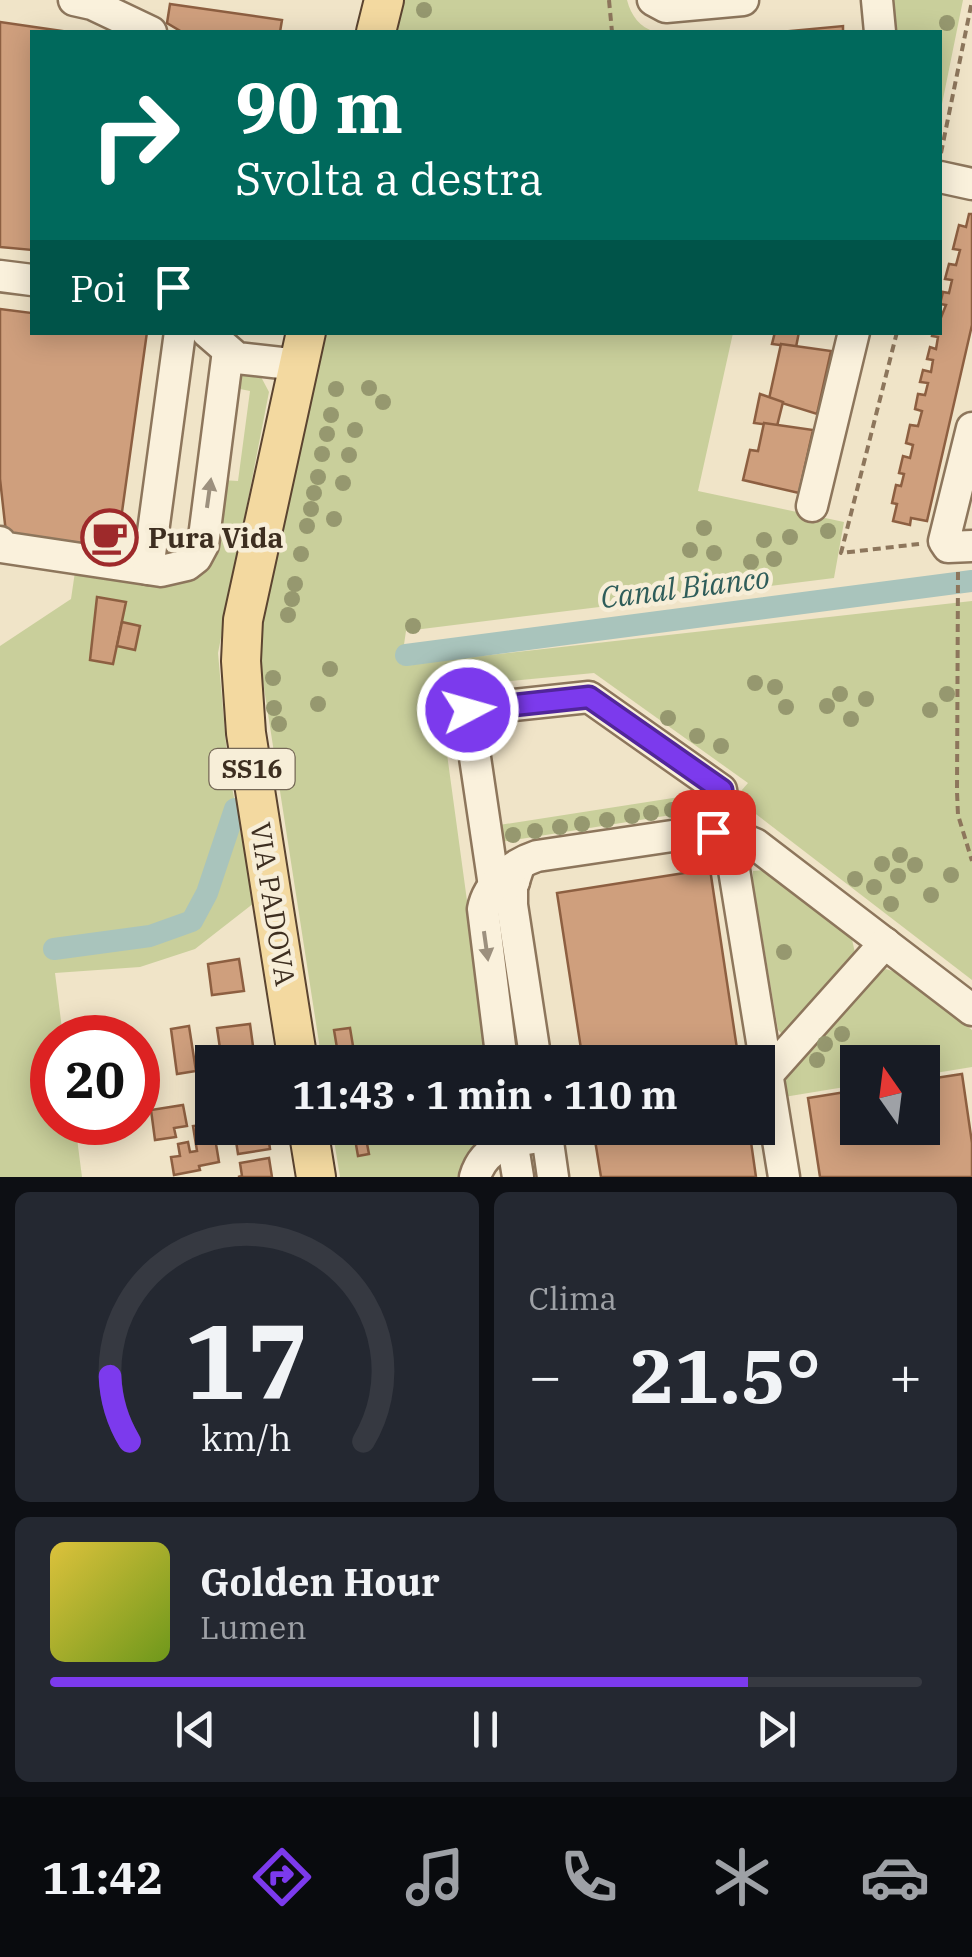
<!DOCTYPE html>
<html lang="it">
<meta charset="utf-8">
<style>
body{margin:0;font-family:"IBM Plex Serif",serif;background:#242831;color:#f1f3f6;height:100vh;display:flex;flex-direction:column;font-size:38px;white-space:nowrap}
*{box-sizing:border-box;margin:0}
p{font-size:32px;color:#9ea1a6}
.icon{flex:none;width:55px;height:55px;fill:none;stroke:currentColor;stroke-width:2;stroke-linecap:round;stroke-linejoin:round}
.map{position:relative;height:1177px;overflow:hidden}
.sheet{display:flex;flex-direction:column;gap:15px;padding:15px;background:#0d0f14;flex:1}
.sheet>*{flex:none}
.top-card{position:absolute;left:30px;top:30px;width:912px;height:305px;border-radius:0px;box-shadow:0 5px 25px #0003;background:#00695c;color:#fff;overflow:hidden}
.needle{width:65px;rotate:346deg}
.buttons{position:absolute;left:840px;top:1045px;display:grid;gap:20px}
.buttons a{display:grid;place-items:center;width:100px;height:100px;border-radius:0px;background:#171b24;box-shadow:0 5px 25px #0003;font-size:50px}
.speed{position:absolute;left:30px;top:1015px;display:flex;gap:20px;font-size:50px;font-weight:700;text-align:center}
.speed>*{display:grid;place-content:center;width:130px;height:130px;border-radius:50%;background:#171b24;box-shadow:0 5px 25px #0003;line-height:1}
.speed .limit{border:15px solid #d22;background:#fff;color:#111}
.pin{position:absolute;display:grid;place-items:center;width:85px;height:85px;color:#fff;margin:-42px;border-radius:20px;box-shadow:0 5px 15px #0006}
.me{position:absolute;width:110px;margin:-55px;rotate:84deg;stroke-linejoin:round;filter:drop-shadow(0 0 8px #0008)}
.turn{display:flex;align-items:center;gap:35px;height:210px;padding:0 40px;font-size:45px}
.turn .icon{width:130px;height:130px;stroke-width:2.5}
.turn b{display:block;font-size:70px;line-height:85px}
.then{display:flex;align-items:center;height:95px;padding:0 40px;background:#0003;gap:20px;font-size:38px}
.big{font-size:75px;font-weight:800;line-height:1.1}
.sheet .card{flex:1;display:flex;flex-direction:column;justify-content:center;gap:15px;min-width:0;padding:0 35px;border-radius:15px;background:#242831}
.sheet .dial{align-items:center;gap:0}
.dial svg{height:260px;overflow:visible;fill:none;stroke:#363941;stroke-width:7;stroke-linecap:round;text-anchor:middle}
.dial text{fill:#f1f3f6;stroke:none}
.song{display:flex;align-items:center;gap:30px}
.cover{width:120px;height:120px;border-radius:15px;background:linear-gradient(135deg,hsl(50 70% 55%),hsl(80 70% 35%))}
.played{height:10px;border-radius:5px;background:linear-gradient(90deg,#7c3aed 80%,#363941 80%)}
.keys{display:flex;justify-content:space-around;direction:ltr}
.heat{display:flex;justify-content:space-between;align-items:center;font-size:55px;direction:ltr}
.sheet .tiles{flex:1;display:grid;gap:15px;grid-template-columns:1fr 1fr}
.card:last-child{grid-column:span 2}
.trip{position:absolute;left:195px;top:1045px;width:580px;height:100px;border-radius:0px;background:#171b24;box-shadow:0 5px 25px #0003;font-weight:800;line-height:100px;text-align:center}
.tab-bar{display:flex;height:160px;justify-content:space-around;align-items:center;background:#090b0e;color:#9ea1a6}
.tab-bar .icon{width:70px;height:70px}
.tab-bar .current{color:#7c3aed}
.tab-bar b{font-size:45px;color:#f1f3f6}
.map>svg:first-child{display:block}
.green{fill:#c9cf9b}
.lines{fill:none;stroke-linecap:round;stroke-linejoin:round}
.canal{stroke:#a9c4bc;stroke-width:22}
.building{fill:#cf9f7d;stroke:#8d5f41;stroke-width:2.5}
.minor-casing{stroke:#8d765c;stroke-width:35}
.major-casing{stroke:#5b4430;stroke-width:42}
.path{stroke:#8d765c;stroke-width:4;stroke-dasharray:8 5;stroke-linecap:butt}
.minor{stroke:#faf1dc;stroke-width:30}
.major{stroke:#f3d9a0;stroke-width:38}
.tree{fill:#96986f}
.oneway{fill:#9c907e}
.route-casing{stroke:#51269a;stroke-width:25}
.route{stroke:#7c3aed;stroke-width:18}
.labels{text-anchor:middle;stroke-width:9;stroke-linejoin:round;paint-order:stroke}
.shield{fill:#f7eed8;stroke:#756857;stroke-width:2.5}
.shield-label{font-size:25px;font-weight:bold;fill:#3d2e20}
.poi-label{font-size:28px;font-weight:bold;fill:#3d2e20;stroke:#f7eed8;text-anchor:start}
.street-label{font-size:28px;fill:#3d2e20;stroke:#f7eed8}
.water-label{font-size:30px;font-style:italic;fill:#2f5d5a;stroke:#f7eed8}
</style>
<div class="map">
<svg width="972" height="1177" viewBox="0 0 972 1177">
<rect width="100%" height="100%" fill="#f0e4c8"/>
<!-- green -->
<g class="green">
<path d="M396 0H627C631 16 640 27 655 32H388Z"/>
<path d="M892 0H963L940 114V32H895Z"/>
<path d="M319 333H733L698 491 844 522 834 578 406 631 401 665 972 601V980L735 798 748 783 594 673 438 688 489 1062H322L253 617Z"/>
<path d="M260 375 269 392 218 653 228 766 254 903 195 949 140 967 55 973 63 1037 52 1038V1122L75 1123 82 1177H0V646L71 599 76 565 178 579 222 480 238 481 250 391 235 388 236 380 242 376Z"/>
<path d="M705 793 709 809 495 843 493 826Z"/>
<path d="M765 870 852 939 856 958 790 1032 782 1034 778 1030 753 882V871Z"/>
<path d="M886 969 895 972 972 1030V1067L923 1075 922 1062H858L857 1085 784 1097 785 1080 795 1063 875 974Z"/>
<path d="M332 1128H485L460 1177H340Z"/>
</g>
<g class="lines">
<!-- canal -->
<g class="canal">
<path d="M406 655 972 581"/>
<path d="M54 949 150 936 192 921 207 893 235 809"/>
</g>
</g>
<!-- building -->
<g class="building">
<path d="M170 4 282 20 280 32H182L167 23Z"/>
<path d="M0 22 69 32H32V250L0 247Z"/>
<path d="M843 26V32H780Z"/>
<path d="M969 214H972V325L927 521 911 518 910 525 893 521 897 504 892 503 896 485 901 486 904 474 899 473 903 456 910 458 913 445 906 443 910 425 918 426 922 411 915 409 918 394 925 395 928 383 920 382 923 370 931 372 933 360 927 359 930 347 936 349 938 337 932 336 933 332H940V320L946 305 940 304 943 292 949 293 952 280 945 279 949 264 956 265 960 250 953 249 959 225 966 227Z"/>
<path d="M0 309 32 313V332H147L117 548 6 533 0 479Z"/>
<path d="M775 332H799L796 347 772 344Z"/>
<path d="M781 344 831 351 817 414 769 399Z"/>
<path d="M760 394 783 402 777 426 754 423Z"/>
<path d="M764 423 813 430 799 493 743 480 750 450 758 451Z"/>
<path d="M97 597 126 602 113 664 90 660Z"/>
<path d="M122 622 140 626 135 650 117 646Z"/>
<path d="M710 869 739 1062H583L557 893Z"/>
<path d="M239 959 244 991 212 995 208 964Z"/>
<path d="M250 1024 255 1061 222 1062 217 1028Z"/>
<path d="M189 1026 196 1071 177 1074 171 1029Z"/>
<path d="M350 1028 355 1058 339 1060 334 1030Z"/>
<path d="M962 1074 972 1143V1177H820L808 1098 858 1090V1128H922V1080Z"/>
<path d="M183 1105 187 1126 174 1128 176 1137 155 1140 151 1110Z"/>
<path d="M212 1110V1128H267L270 1149 238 1154 236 1141 216 1144 219 1162 199 1166 200 1170 174 1175 171 1157 180 1156 178 1144 188 1142 190 1152 197 1151 193 1126 202 1125 200 1112Z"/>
<path d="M342 1128H364L369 1154 358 1156 355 1139 344 1140Z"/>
<path d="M593 1128H749L756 1177H601Z"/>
<path d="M269 1158 272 1177H238L242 1176 240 1163Z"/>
</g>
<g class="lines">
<defs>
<g id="minor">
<path d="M74 0 92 4 151 32"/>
<path d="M653 0 666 7 743 0"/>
<path d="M877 0 880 32"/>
<path d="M940 177 972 184"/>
<path d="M0 276 32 280"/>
<path d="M207 332 237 358 299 365"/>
<path d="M972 428 944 541 948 547 972 546"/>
<path d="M812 506 854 332"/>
<path d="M0 542 1 547 161 571 187 565 196 558 203 545 228 351"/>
<path d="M148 569 180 332"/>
<path d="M519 866 512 887V905L536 1062"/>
<path d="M514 882 494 886 468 710 589 697 721 790 784 1177"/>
<path d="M502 1062 483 909C488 883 513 864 537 856L699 832 729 833 755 844 972 1010"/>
<path d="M767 1075 885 943"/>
<path d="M510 1128 518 1177"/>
<path d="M546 1128 553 1177"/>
<path d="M475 1177C485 1143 516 1140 547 1136"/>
</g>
<g id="major">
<path d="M376 32 384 0"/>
<path d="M298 1062 246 733 241 661 243 620 306 332"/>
<path d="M308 1128 316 1177"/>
</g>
</defs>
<!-- minor casing -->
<use href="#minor" class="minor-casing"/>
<!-- major casing -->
<use href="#major" class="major-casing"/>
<!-- path -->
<g class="path">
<path d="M609 0 612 32"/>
<path d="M941 153 972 1"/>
<path d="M897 332 841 553 919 544"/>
<path d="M958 572 957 792 958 815 972 861"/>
</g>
<!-- minor -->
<use href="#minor" class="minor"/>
<!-- major -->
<use href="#major" class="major"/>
</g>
<!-- trees -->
<g class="tree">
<circle cx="424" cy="10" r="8"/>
<circle cx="947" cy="23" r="8"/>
<circle cx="369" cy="388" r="8"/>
<circle cx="336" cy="389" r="8"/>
<circle cx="383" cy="402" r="8"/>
<circle cx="331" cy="415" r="8"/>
<circle cx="355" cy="430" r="8"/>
<circle cx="327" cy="434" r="8"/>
<circle cx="322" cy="454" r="8"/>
<circle cx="349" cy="455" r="8"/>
<circle cx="318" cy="477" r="8"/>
<circle cx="343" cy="483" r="8"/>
<circle cx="314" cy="493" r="8"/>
<circle cx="311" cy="509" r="8"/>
<circle cx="334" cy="519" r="8"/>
<circle cx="307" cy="526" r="8"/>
<circle cx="704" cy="528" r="8"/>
<circle cx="828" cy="531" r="8"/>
<circle cx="790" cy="537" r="8"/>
<circle cx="764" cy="540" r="8"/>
<circle cx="690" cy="550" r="8"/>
<circle cx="714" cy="553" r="8"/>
<circle cx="301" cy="554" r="8"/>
<circle cx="774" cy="559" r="8"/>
<circle cx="751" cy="562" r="8"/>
<circle cx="295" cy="584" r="8"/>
<circle cx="292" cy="599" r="8"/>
<circle cx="288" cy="615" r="8"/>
<circle cx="413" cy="626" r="8"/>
<circle cx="330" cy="669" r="8"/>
<circle cx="273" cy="678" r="8"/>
<circle cx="755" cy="683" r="8"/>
<circle cx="775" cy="687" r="8"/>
<circle cx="840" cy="694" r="8"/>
<circle cx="947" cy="694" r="8"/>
<circle cx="866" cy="699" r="8"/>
<circle cx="318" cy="704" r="8"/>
<circle cx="827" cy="706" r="8"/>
<circle cx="786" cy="707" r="8"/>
<circle cx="274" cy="708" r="8"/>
<circle cx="930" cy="710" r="8"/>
<circle cx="668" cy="718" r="8"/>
<circle cx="851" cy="719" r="8"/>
<circle cx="279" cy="724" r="8"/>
<circle cx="697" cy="736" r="8"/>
<circle cx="721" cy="746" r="8"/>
<circle cx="687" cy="802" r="8"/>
<circle cx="702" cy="805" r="8"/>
<circle cx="672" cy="810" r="8"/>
<circle cx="651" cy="813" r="8"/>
<circle cx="632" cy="816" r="8"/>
<circle cx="607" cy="820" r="8"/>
<circle cx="582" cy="824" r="8"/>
<circle cx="560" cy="827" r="8"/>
<circle cx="535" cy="831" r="8"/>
<circle cx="513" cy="835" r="8"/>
<circle cx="900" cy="855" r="8"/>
<circle cx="882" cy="864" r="8"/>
<circle cx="915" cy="865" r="8"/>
<circle cx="951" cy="875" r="8"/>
<circle cx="898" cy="876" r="8"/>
<circle cx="855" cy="879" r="8"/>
<circle cx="874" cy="887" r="8"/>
<circle cx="931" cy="895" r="8"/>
<circle cx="891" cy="904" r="8"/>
<circle cx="784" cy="952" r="8"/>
<circle cx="842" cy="1034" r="8"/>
<circle cx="825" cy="1044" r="8"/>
<circle cx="817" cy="1060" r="8"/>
</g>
<!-- one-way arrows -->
<defs><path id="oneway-solid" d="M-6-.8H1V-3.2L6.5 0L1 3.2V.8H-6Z" transform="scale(2.5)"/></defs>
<g class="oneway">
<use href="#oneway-solid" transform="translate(209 493) rotate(-82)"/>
<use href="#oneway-solid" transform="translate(486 946) rotate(82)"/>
</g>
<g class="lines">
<defs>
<path id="route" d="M468 710 589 697 722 790 728 834 713 832"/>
</defs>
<!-- route casing -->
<use href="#route" class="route-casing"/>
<!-- route -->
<use href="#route" class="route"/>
</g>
<!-- icons -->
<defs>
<symbol id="cafe-ring" viewBox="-11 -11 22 22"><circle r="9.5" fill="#f7eed8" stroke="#9e2a2b" stroke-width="1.5"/><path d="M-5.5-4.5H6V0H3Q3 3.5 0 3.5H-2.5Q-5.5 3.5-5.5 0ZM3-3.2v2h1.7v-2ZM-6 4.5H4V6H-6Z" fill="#9e2a2b"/></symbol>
</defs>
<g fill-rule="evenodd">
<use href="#cafe-ring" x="78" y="506" width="63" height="63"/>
</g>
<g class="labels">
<!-- shield labels -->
<rect class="shield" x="209.5" y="749" width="85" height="40" rx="8"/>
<g class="shield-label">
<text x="252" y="778">SS16</text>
</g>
<!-- poi labels -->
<g class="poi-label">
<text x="148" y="548">Pura Vida</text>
</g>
<!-- street labels -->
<g class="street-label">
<text transform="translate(273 904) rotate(81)" y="10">VIA PADOVA</text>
</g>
<!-- water labels -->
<g class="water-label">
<text transform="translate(685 588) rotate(-7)" y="10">Canal Bianco</text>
</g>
</g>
</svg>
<div class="buttons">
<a><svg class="needle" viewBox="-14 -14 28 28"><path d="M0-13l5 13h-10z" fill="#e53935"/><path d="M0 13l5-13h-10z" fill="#9ea1a6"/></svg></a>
</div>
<div class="speed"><div class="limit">20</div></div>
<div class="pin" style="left:713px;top:832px;background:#d93025"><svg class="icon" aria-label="arrive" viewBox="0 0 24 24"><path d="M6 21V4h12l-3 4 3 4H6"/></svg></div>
<svg class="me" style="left:468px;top:710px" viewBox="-20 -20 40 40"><circle r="17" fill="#7c3aed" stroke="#fff" stroke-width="3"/><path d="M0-11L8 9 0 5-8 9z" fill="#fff"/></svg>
<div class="trip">11:43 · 1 min · 110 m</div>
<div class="top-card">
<div class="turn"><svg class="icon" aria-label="right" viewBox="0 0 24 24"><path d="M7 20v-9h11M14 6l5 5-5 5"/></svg><div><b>90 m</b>Svolta a destra</div></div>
<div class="then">Poi<svg class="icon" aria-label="arrive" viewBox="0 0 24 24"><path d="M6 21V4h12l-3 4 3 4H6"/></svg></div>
</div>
</div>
<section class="sheet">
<div class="tiles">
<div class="card dial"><svg viewBox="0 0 100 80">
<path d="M14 69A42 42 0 1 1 86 69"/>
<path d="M14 69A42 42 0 0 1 8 49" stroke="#7c3aed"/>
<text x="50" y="56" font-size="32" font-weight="700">17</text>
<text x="50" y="72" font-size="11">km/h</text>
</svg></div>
<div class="card"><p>Clima</p>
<div class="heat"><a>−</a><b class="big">21.5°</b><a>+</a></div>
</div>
<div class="card">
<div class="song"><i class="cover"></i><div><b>Golden Hour</b><p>Lumen</p></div></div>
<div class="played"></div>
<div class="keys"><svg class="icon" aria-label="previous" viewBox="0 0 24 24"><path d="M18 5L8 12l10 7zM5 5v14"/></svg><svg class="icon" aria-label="pause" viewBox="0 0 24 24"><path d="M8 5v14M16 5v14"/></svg><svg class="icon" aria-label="next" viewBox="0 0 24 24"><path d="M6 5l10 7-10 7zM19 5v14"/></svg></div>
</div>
</div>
</section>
<nav class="tab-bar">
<b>11:42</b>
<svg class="icon current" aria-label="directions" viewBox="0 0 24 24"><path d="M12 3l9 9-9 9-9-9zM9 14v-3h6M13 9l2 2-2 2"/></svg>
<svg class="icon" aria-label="music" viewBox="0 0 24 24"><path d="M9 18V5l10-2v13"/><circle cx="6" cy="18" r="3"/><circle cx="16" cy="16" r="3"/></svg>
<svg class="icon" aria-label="phone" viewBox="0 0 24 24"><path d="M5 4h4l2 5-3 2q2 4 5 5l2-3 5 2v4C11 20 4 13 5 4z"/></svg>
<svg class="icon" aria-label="climate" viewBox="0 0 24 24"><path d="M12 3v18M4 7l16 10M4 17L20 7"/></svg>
<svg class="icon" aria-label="car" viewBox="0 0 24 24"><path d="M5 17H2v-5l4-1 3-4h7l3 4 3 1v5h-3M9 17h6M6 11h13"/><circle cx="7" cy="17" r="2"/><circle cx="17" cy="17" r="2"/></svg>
</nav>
